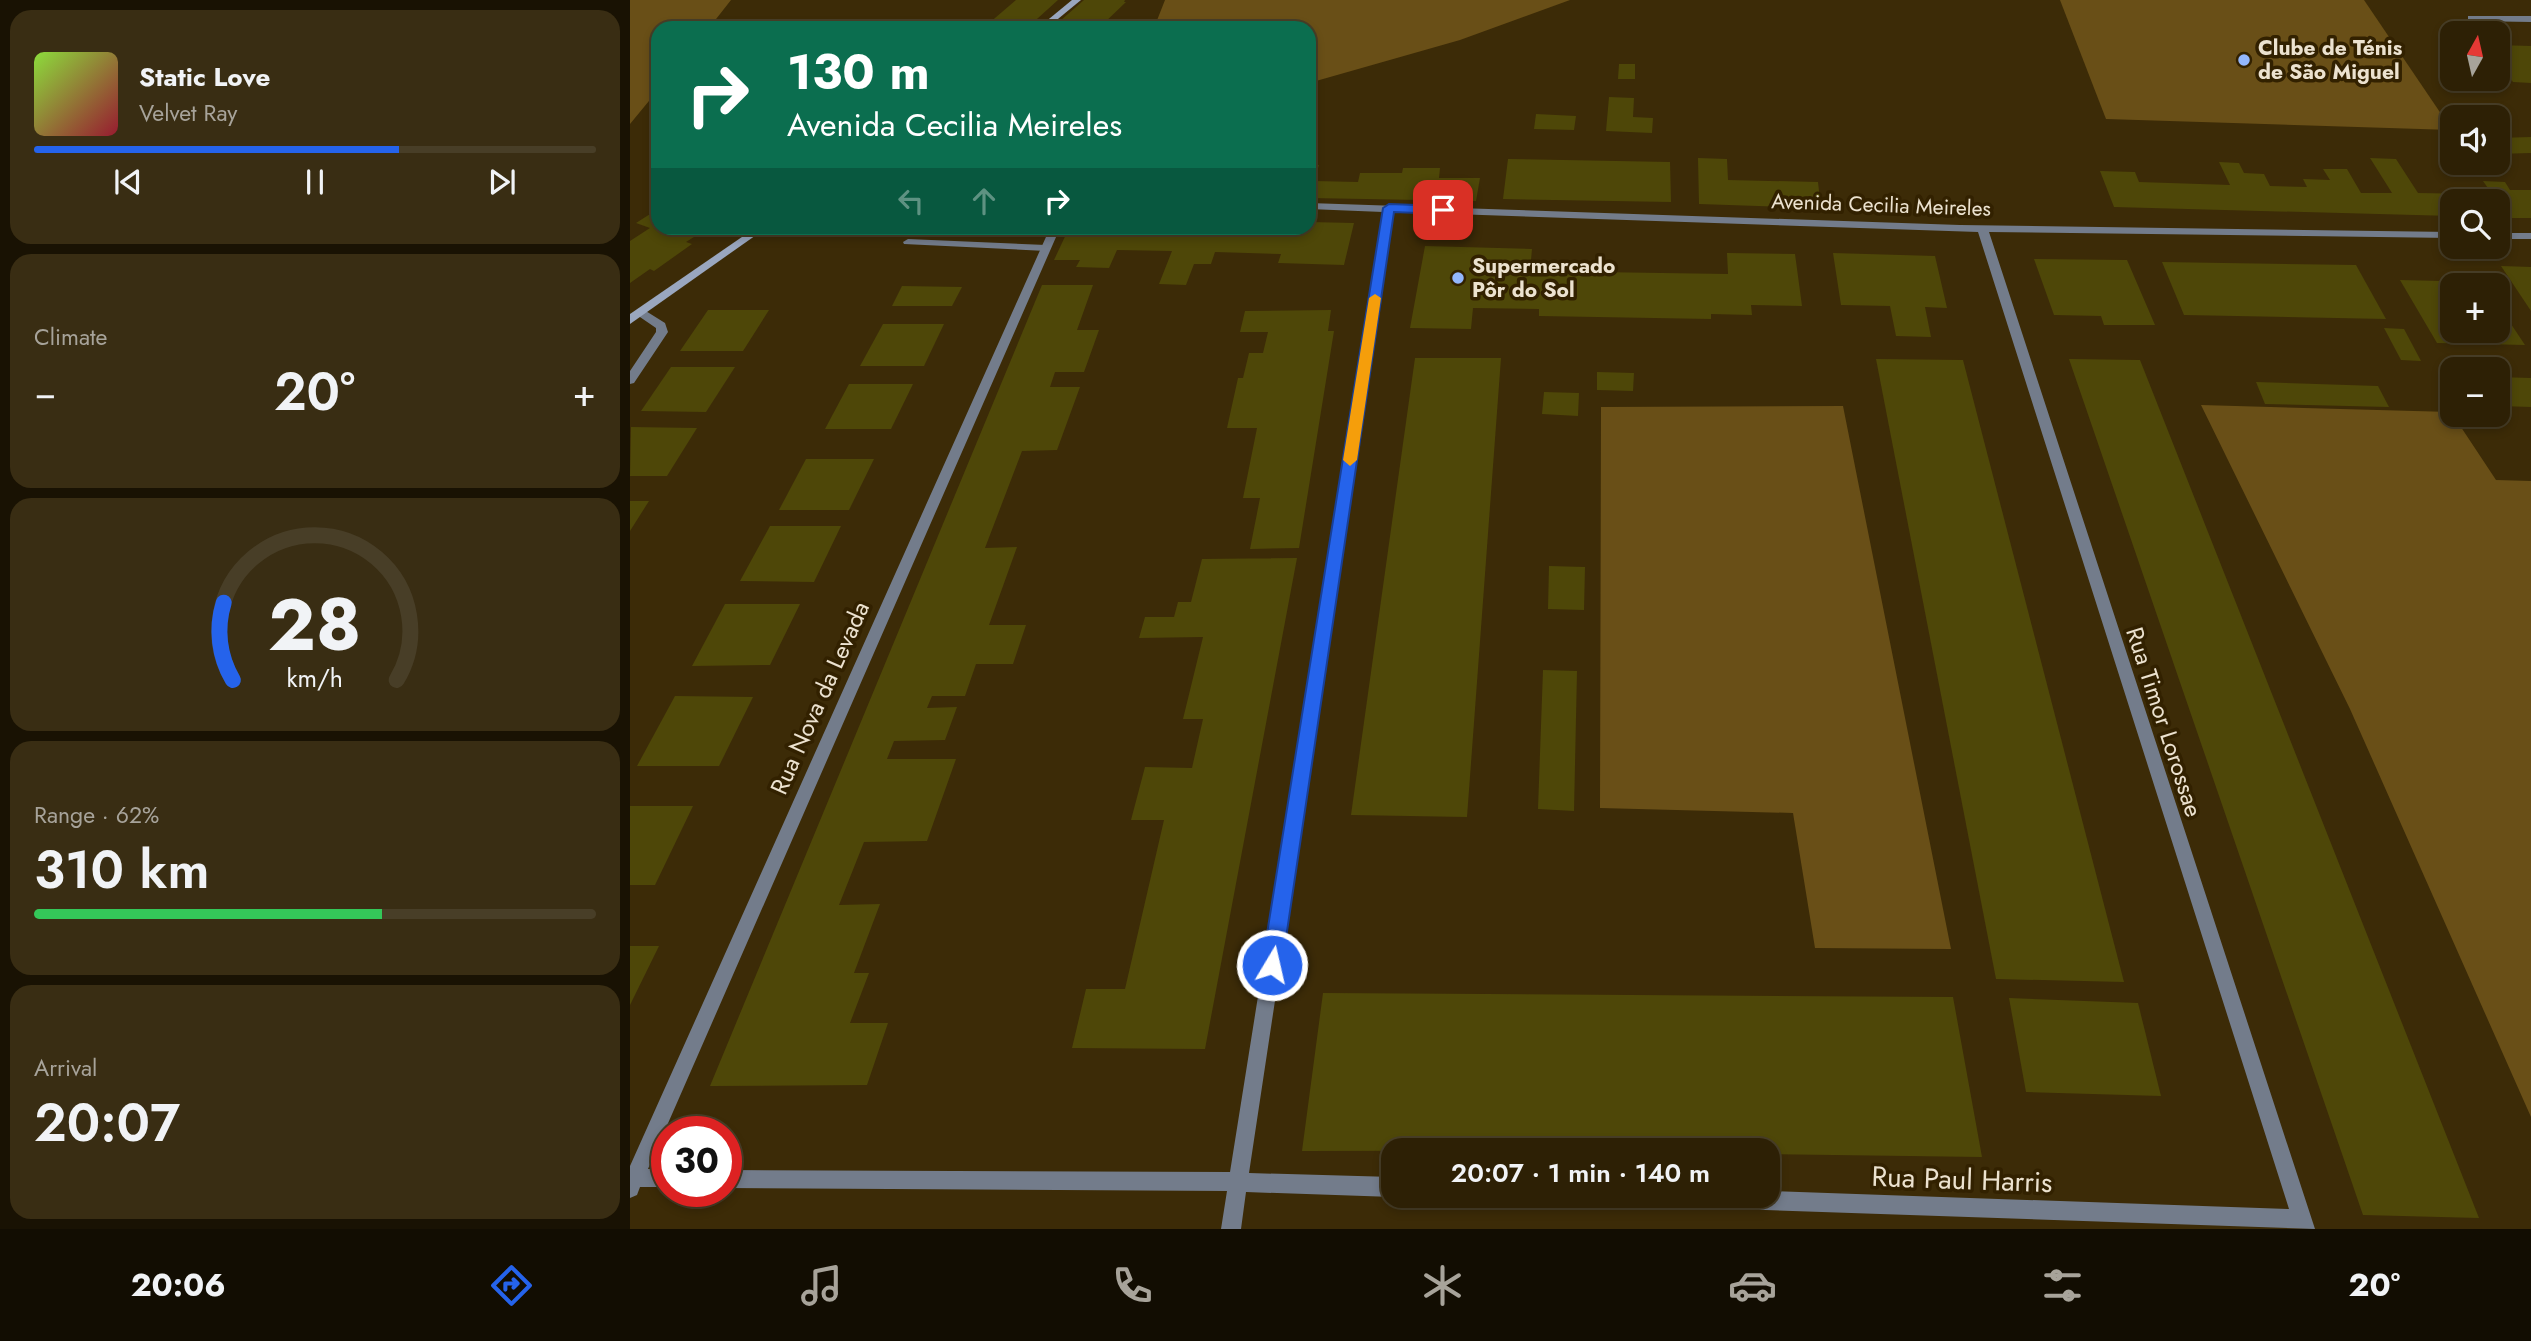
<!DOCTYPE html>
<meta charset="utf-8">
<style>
body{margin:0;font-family:Jost,sans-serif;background:#392d13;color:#f1f3f6;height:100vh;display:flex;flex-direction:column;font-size:26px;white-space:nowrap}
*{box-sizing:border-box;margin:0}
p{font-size:23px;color:#a7a39a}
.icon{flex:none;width:38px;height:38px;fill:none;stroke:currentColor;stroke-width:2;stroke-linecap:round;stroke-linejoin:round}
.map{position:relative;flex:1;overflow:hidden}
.side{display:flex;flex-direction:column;gap:10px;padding:10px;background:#191203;width:630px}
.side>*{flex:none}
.banner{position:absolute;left:21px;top:21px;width:665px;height:214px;border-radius:21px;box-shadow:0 4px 10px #0003,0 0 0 2px #483e27;background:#0b6e4f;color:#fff;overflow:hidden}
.needle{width:46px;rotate:8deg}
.tools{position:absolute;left:1810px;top:21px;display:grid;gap:14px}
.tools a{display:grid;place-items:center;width:70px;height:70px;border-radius:14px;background:#2d2005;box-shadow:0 4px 10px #0003,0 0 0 2px #483e27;font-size:35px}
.speed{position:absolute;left:21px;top:1116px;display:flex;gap:14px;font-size:35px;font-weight:700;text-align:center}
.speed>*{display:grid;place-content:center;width:91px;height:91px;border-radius:50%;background:#2d2005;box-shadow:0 4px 10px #0003,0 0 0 2px #483e27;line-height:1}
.speed .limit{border:10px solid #d22;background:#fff;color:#111}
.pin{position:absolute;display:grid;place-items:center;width:60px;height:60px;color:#fff;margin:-30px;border-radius:14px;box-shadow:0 4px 10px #0006}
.me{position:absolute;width:77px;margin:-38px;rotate:9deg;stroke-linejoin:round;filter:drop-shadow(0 0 5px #0008)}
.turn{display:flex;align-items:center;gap:24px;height:147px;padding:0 21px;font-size:32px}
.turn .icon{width:91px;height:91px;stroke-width:2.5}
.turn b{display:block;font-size:49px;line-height:60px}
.lanes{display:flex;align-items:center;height:66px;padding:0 21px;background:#0003;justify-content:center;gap:35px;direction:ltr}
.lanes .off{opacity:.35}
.big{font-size:52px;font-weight:600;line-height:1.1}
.side .widget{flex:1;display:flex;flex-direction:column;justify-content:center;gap:10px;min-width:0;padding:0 24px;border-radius:21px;background:#392d13}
.side .dial{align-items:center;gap:0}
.dial svg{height:182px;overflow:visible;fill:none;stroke:#483e27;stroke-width:7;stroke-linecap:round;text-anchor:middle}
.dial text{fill:#f1f3f6;stroke:none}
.song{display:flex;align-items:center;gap:21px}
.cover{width:84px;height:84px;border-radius:10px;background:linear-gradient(135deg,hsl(90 70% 55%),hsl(350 70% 35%))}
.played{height:7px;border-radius:4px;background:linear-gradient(90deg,#2563eb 65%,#483e27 65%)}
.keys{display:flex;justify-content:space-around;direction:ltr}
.heat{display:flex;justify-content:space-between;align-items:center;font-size:38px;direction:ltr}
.charge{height:10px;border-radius:5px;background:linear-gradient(90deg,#34c759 62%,#483e27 0)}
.trip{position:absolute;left:751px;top:1138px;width:399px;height:70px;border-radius:21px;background:#2d2005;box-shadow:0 4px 10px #0003,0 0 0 2px #483e27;font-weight:600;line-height:70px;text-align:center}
.tab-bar{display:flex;height:112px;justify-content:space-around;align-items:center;background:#120d02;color:#a7a39a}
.tab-bar .icon{width:49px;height:49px}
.tab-bar .on{color:#2563eb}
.tab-bar b{font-size:32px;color:#f1f3f6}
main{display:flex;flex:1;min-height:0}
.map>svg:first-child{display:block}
.green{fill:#694f17}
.building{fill:#4e4708}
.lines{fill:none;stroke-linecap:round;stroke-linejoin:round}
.lane{fill:#737c8b;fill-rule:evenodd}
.street{fill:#737c8b;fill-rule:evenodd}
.secondary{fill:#9aa7bf;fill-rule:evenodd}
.route{fill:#2563eb;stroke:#184099;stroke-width:2}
.slow{fill:#f59e0b}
.poi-dot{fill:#93b7fd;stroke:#322100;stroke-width:2.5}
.labels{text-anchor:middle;stroke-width:7;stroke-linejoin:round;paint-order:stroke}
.far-poi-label{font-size:21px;font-weight:bold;fill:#ece2cf;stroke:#322100;text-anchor:start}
.far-street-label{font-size:21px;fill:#ece2cf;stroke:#322100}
.street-label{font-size:24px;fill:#ece2cf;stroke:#322100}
.near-street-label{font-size:28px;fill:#ece2cf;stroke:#322100}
</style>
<main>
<section class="side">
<div class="widget">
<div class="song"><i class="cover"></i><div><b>Static Love</b><p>Velvet Ray</p></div></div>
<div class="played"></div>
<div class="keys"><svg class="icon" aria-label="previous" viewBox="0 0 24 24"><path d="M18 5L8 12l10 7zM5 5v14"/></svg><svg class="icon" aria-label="pause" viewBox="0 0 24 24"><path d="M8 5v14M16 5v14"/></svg><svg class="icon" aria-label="next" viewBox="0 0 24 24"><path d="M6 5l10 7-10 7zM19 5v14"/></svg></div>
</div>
<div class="widget"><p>Climate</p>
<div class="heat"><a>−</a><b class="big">20°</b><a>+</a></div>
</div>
<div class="widget dial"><svg viewBox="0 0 100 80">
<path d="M14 69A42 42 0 1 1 86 69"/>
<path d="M14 69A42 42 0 0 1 10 35" stroke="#2563eb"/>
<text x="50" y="56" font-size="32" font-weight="700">28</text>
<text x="50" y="72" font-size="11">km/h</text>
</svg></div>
<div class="widget"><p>Range · 62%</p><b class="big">310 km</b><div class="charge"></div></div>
<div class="widget"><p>Arrival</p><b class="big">20:07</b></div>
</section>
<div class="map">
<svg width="1901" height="1229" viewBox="0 0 1901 1229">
<rect width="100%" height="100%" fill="#3c2b07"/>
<!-- green -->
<g class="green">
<path d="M0 0H101L79 28H28V90L0 124Z"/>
<path d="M535 0H940L830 40 679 83V28H524Z"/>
<path d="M1430 0H1734L1822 130 1476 119Z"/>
<path d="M1571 405 1821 412 1866 480 1901 481V1117L1720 709Z"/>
<path d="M1213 406 1321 949 1185 948 1163 813 970 808 971 407Z"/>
</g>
<!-- building -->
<g class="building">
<path d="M386 0H428L397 28H314L324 19 358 24Z"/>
<path d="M454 0H495L494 2H496L472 25 480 28H422Z"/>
<path d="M1867 45 1901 46V83L1883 82 1867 61Z"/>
<path d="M989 64H1005V79H988Z"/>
<path d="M979 97 1004 98 1003 117 1023 118 1022 133 976 131Z"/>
<path d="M906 114 946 116 944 130 904 129Z"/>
<path d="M1901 137V153L1867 154V138Z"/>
<path d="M1068 158 1097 159 1098 180 1188 182 1191 208 1069 204Z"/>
<path d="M1740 158 1766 159 1788 193 1848 194 1853 201H1822V216L1484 207 1470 171 1505 172 1509 182 1600 185 1589 162 1609 163 1614 173 1634 174 1640 186 1677 187 1673 179 1700 180 1693 169H1717L1731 193H1762Z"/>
<path d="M878 159 1040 162 1041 202 873 199Z"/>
<path d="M679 164 689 165 684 181 728 182 730 173H772L773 168H810L809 178H850L846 201 679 198Z"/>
<path d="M1853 181 1875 182 1880 190H1901V218H1879Z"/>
<path d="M28 209V228H78L56 242 62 244 24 271 20 269 0 283V241L20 228 6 223Z"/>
<path d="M679 222 724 223 714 265 648 263 651 254 585 252 581 264H564L556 285 529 284 542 251 487 250 479 268 446 267 450 260H424L439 228H679Z"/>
<path d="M795 246 902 249 900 271 1098 274 1097 253 1165 254 1172 306 1121 305 1122 315 1081 314V319L909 316V309L843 308 841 329 780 328Z"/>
<path d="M1203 253 1305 256 1317 308 1295 307 1301 337 1266 336 1260 306 1211 305Z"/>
<path d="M1404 259 1497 260 1525 325H1474L1471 316 1424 315Z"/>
<path d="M1532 262 1726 265 1756 319 1554 315Z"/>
<path d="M1871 266 1901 267V311Z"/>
<path d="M1770 280 1853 282 1855 285H1822V331H1867V303L1895 345 1807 343Z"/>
<path d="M412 285H463L447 330H469L454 372H425L420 387H450L427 450 392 451 355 548 387 547 359 625H396L383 664H346L335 696H302L297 708 327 707 315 740 264 741 257 759H326L297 841 234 842 209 905 250 904 224 973H239L220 1023H258L237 1085 80 1086Z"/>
<path d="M272 286 332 287 322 306H262Z"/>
<path d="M78 310H139L113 351H50Z"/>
<path d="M701 310 698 331H704L669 548 620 549 630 498H613L627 428H597L608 378H613L619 353H633L638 332H610L615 311Z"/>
<path d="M253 324H314L294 366H230Z"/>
<path d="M1754 328 1774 329 1791 361 1771 360Z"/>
<path d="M785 358H871L837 817 721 815Z"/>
<path d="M1246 359 1333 360 1494 982 1366 979Z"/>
<path d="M1439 359 1510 360 1849 1218 1733 1215Z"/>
<path d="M41 367H105L76 412 11 411Z"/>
<path d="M967 372 1004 373 1003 391 967 390Z"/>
<path d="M1867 377 1901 378V407L1870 406 1867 401Z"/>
<path d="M1626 382 1748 386 1759 407 1635 404Z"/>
<path d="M219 384H283L261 429H195Z"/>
<path d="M914 392 949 393 948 416 912 414Z"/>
<path d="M1 427 67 428 37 476H0Z"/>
<path d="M176 459H244L219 510H149Z"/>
<path d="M0 501H19L0 531Z"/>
<path d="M140 526H211L184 582 110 581Z"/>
<path d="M667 558 575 1049 442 1048 456 989H495L534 820H501L515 767 562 768 573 719H553L573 637 509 638 515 617H544L548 602H561L572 559Z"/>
<path d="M919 566 955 567 954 610 918 609Z"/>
<path d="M95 604H170L140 665 62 666Z"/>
<path d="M913 670 947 671 944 811 908 809Z"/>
<path d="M45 696 123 697 89 766H7Z"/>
<path d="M0 806H63L25 885H0Z"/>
<path d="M0 946H29L0 1005Z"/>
<path d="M693 993 1323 997 1352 1157 1138 1154V1150L672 1151Z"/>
<path d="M1379 998 1508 1003 1531 1096 1396 1092Z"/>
</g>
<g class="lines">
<!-- lane -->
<path class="lane" d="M278 239 416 245 421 248 416 251 274 244 273 242Z"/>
<!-- street -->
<g class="street">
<path d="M1838 16H1901V22L1841 21 1838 20Z"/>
<path d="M679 203 1330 225 1822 232V238L1359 232 1685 1229 990 1205 983 1202 981 1195H1138V1191L1659 1209 1348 232 764 212 619 1173 763 1177V1195H766L763 1197 616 1192 611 1229H591L597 1191 96 1188V1170L600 1172 753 212 679 209Z"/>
<path d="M420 228H430L18 1169H37V1187H10L7 1195 0 1198V1166Z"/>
<rect x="1867" y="233" width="34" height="6"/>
<path d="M11 308 35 323 38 332 4 383 0 384V371L26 332V328L7 315 5 312Z"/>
</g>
<!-- secondary -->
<g class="secondary">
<path d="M442 0H451L417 28H408Z"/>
<path d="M125 228H136L0 324V314Z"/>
</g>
</g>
<!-- route -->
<path class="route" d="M759 204 813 206 819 210 813 214 764 212 652 965 649 972 642 975 635 972 632 965 753 208Z"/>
<!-- slow -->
<path class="slow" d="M745 294 751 298 727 460 720 466 713 460 739 298Z"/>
<!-- markers -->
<g class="poi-dot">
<circle cx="1614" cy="60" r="7"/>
<circle cx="828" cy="278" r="7"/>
</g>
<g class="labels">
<!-- far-poi labels -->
<g class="far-poi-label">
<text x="1628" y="55">Clube de Ténis<tspan x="1628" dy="24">de São Miguel</tspan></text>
<text x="842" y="273">Supermercado<tspan x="842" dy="24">Pôr do Sol</tspan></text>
</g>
<!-- far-street labels -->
<g class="far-street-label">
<text transform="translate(1251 205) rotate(2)" y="7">Avenida Cecilia Meireles</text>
</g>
<!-- street labels -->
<g class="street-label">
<text transform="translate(190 698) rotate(-66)" y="8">Rua Nova da Levada</text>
<text transform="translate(1534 722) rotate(72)" y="8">Rua Timor Lorossae</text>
</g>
<!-- near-street labels -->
<g class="near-street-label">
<text transform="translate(1332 1179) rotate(2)" y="10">Rua Paul Harris</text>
</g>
</g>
</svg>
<div class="tools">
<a><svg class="needle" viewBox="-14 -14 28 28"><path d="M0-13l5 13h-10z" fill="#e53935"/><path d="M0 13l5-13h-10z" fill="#a7a39a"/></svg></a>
<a><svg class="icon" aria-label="sound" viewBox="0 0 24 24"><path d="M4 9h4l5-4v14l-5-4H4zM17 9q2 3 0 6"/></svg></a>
<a><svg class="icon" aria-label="search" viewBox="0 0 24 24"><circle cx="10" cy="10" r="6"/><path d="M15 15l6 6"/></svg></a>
<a>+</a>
<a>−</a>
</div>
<div class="speed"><div class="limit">30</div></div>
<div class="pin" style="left:813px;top:210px;background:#d93025"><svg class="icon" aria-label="arrive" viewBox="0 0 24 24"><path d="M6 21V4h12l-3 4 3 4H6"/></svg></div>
<svg class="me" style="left:642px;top:965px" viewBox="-20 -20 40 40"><circle r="17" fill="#2563eb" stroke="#fff" stroke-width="3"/><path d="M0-11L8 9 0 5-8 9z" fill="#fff"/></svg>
<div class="trip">20:07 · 1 min · 140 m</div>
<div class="banner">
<div class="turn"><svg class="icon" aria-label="right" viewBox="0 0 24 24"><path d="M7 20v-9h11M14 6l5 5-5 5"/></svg><div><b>130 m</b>Avenida Cecilia Meireles</div></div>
<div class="lanes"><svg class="icon off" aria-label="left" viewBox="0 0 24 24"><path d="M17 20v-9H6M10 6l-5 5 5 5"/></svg><svg class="icon off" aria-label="ahead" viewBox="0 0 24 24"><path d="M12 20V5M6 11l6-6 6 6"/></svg><svg class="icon" aria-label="right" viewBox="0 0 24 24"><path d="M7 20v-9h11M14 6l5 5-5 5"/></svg></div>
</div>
</div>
</main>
<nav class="tab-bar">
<b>20:06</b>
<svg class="icon on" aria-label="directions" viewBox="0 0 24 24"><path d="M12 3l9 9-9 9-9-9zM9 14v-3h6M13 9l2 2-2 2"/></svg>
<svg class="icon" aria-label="music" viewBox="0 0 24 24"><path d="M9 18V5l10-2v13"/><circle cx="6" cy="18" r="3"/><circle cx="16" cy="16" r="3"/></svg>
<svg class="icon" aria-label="phone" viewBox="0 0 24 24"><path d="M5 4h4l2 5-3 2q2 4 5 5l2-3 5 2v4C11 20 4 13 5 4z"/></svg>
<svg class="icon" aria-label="climate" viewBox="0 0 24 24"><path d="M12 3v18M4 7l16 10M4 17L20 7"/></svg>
<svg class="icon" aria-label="car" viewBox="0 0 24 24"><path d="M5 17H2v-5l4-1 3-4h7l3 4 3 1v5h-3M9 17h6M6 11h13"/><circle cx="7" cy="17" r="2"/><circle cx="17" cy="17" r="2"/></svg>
<svg class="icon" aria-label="filters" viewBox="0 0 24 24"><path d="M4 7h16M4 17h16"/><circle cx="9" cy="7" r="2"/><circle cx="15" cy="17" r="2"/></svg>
<b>20°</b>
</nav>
